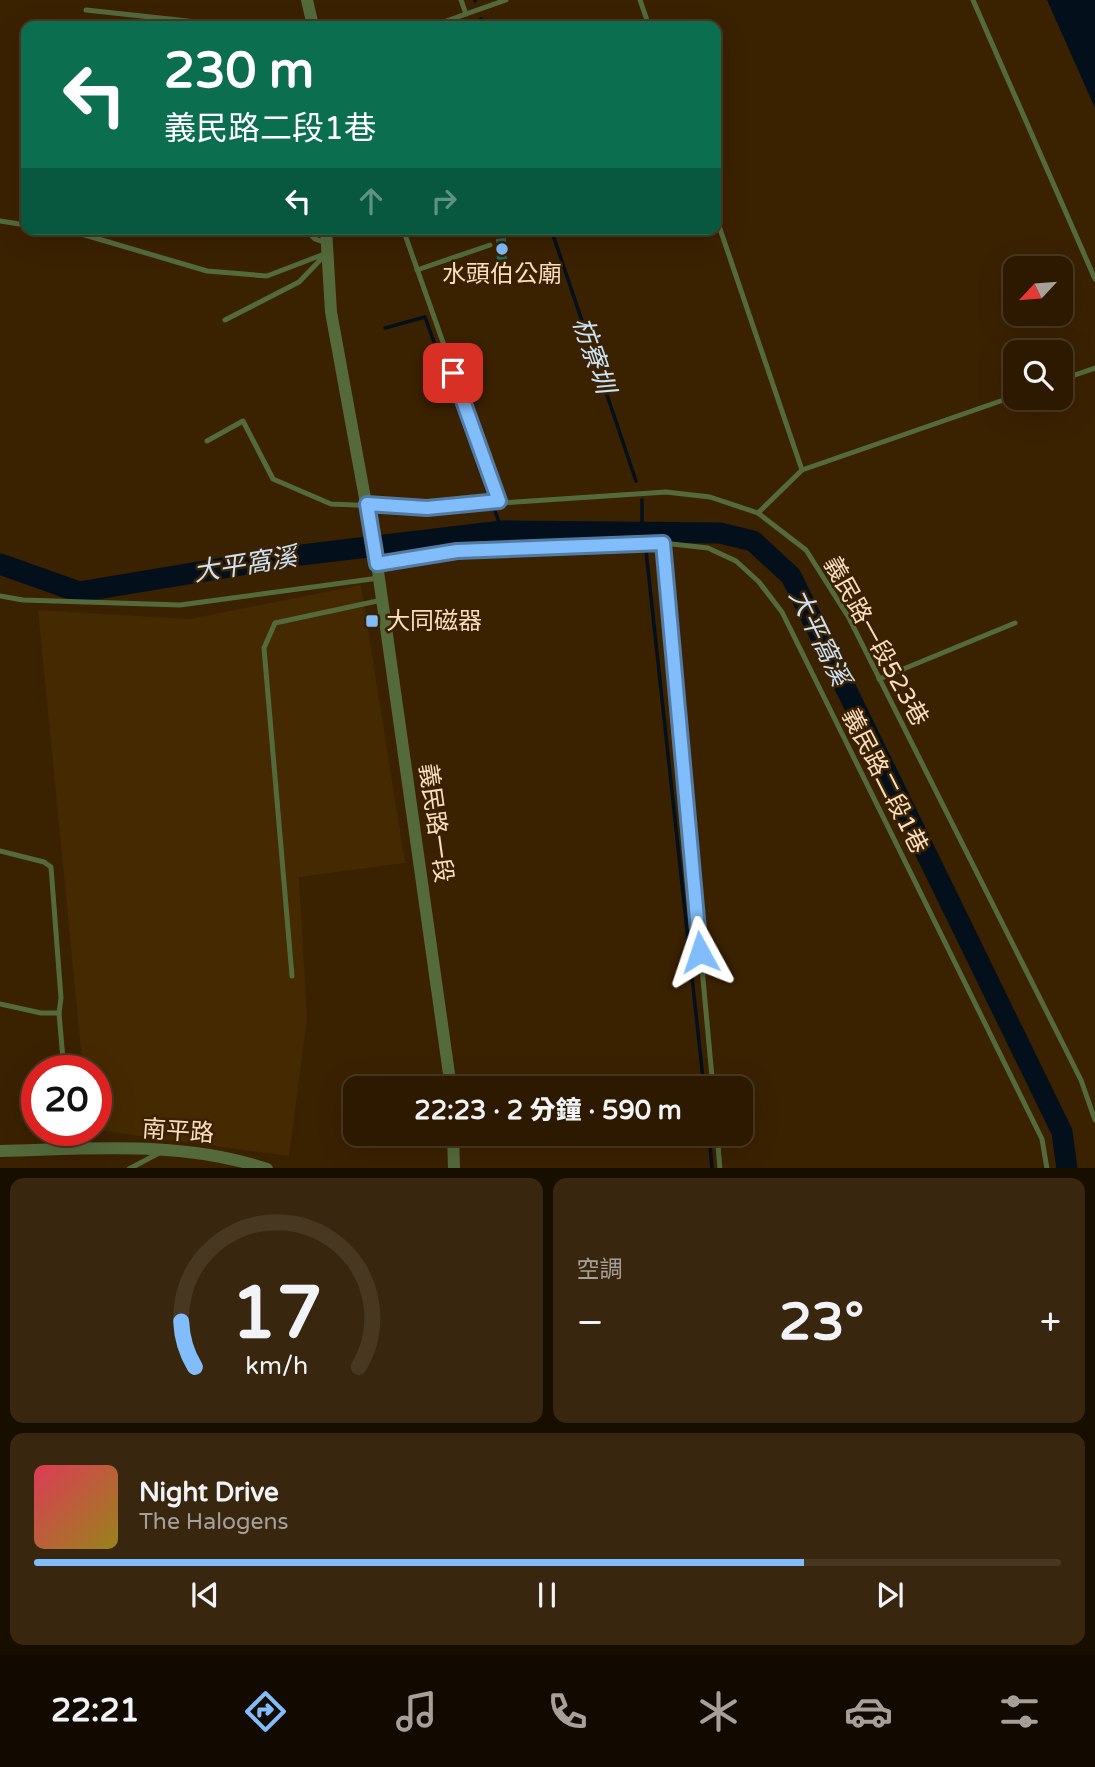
<!DOCTYPE html>
<html lang="zh-TW">
<meta charset="utf-8">
<style>
body{margin:0;font-family:"Varela Round","Noto Sans TC",sans-serif;background:#38260f;color:#f1f3f6;height:100vh;display:flex;flex-direction:column;font-size:26px;white-space:nowrap}
*{box-sizing:border-box;margin:0}
p{font-size:23px;color:#a6a099}
.icon{flex:none;width:38px;height:38px;fill:none;stroke:currentColor;stroke-width:2;stroke-linecap:round;stroke-linejoin:round}
.map{position:relative;height:1168px;overflow:hidden}
.details{display:flex;flex-direction:column;gap:10px;padding:10px;background:#180e00;flex:1}
.details>*{flex:none}
.top-card{position:absolute;left:21px;top:21px;width:700px;height:214px;border-radius:14px;box-shadow:0 7px 28px #0002,0 0 0 2px #483822;background:#0b6e4f;color:#fff;overflow:hidden}
.needle{width:46px;rotate:244deg}
.tools{position:absolute;left:1003px;top:256px;display:grid;gap:14px}
.tools a{display:grid;place-items:center;width:70px;height:70px;border-radius:14px;background:#2c1900;box-shadow:0 7px 28px #0002,0 0 0 2px #483822;font-size:35px}
.speed{position:absolute;left:21px;top:1055px;display:flex;gap:14px;font-size:35px;font-weight:700;text-align:center}
.speed>*{display:grid;place-content:center;width:91px;height:91px;border-radius:50%;background:#2c1900;box-shadow:0 7px 28px #0002,0 0 0 2px #483822;line-height:1}
.speed .limit{border:10px solid #d22;background:#fff;color:#111}
.pin{position:absolute;display:grid;place-items:center;width:60px;height:60px;color:#fff;margin:-30px;border-radius:14px;box-shadow:0 4px 10px #0006}
.me{position:absolute;width:77px;margin:-38px;rotate:355deg;stroke-linejoin:round;filter:drop-shadow(0 0 5px #0008)}
.turn{display:flex;align-items:center;gap:24px;height:147px;padding:0 28px;font-size:32px}
.turn .icon{width:91px;height:91px;stroke-width:2.5}
.turn b{display:block;font-size:49px;line-height:60px}
.lanes{display:flex;align-items:center;height:66px;padding:0 28px;background:#0003;justify-content:center;gap:35px;direction:ltr}
.lanes .off{opacity:.35}
.big{font-size:52px;font-weight:800;line-height:1.1}
.details .widget{flex:1;display:flex;flex-direction:column;justify-content:center;gap:10px;min-width:0;padding:0 24px;border-radius:14px;background:#38260f}
.details .dial{align-items:center;gap:0}
.dial svg{height:182px;overflow:visible;fill:none;stroke:#483822;stroke-width:7;stroke-linecap:round;text-anchor:middle}
.dial text{fill:#f1f3f6;stroke:none}
.song{display:flex;align-items:center;gap:21px}
.cover{width:84px;height:84px;border-radius:10px;background:linear-gradient(135deg,hsl(350 70% 55%),hsl(50 70% 35%))}
.played{height:7px;border-radius:4px;background:linear-gradient(90deg,#80bdfa 75%,#483822 75%)}
.keys{display:flex;justify-content:space-around;direction:ltr}
.heat{display:flex;justify-content:space-between;align-items:center;font-size:38px;direction:ltr}
.details .tiles{flex:1;display:grid;gap:10px;grid-template-columns:1fr 1fr}
.widget:last-child{grid-column:span 2}
.trip{position:absolute;left:343px;top:1076px;width:410px;height:70px;border-radius:14px;background:#2c1900;box-shadow:0 7px 28px #0002,0 0 0 2px #483822;font-weight:800;line-height:70px;text-align:center}
.tabs{display:flex;height:112px;justify-content:space-around;align-items:center;background:#120a00;color:#a6a099}
.tabs .icon{width:49px;height:49px}
.tabs .selected{color:#80bdfa}
.tabs b{font-size:32px;color:#f1f3f6}
.map>svg:first-child{display:block}
.built{fill:#452901}
.water{fill:#040f1c}
.lines{fill:none;stroke-linecap:round;stroke-linejoin:round}
.stream{stroke:#040f1c;stroke-width:3.5}
.river{stroke:#040f1c;stroke-width:21}
.building{fill:#256662}
.service{stroke:#546a3b;stroke-width:5}
.tertiary{stroke:#546a3b;stroke-width:12}
.route-casing{stroke:#537ba2;stroke-width:18}
.route{stroke:#80bdfa;stroke-width:12}
.poi-dot{fill:#80bdfa;stroke:#3a2100;stroke-width:2.5}
.labels{text-anchor:middle;stroke-width:5;stroke-linejoin:round;paint-order:stroke}
.poi-label{font-size:24px;fill:#fadec1;stroke:#3a2100}
.street-label{font-size:24px;fill:#fadec1;stroke:#3a2100}
.water-label{font-size:26px;font-style:italic;fill:#cce2f9;stroke:#3a2100}
</style>
<div class="map">
<svg width="1095" height="1169" viewBox="0 0 1095 1169">
<rect width="100%" height="100%" fill="#3a2100"/>
<!-- built -->
<path class="built" d="M361 585 405 863 299 877 307 1019 289 1156 96 1130V1071H83L38 610 189 619Z"/>
<!-- water -->
<path class="water" d="M1047 0H1095V108Z"/>
<g class="lines">
<!-- stream -->
<g class="stream">
<path d="M475 0V1"/>
<path d="M481 19 484 26"/>
<path d="M551 229 636 481"/>
<path d="M385 328 425 317 488 493"/>
<path d="M642 500V532"/>
<path d="M495 511 502 531"/>
<path d="M646 551 704 1088"/>
<path d="M709 1134 712 1169"/>
</g>
<!-- river -->
<path class="river" d="M0 564 79 592 301 555 502 531 720 533 753 541 791 576 1062 1132 1067 1169"/>
</g>
<!-- building -->
<path class="building" d="M506 238 507 259 497 260 496 239Z"/>
<g class="lines">
<!-- service -->
<g class="service">
<path d="M461 0 466 14"/>
<path d="M640 0 649 26"/>
<path d="M973 0 1095 279"/>
<path d="M86 10 234 26"/>
<path d="M432 26 506 0"/>
<path d="M716 217 802 470"/>
<path d="M0 221 26 225"/>
<path d="M51 229 78 233 207 271 267 276 327 253"/>
<path d="M305 229 315 239 326 243"/>
<path d="M403 229 499 501"/>
<path d="M417 270 490 245"/>
<path d="M225 320 299 282 325 255"/>
<path d="M1060 380 1095 368"/>
<path d="M207 441 243 421 273 479 331 504 427 508 666 492 710 497 758 513 806 550 849 618 1081 1080 1095 1120"/>
<path d="M758 513 802 470 1015 396"/>
<path d="M663 543 713 1088"/>
<path d="M377 564 456 551 663 543 708 548 736 561 759 582 782 612 1042 1139 1047 1169"/>
<path d="M0 596 23 600 180 605 379 578"/>
<path d="M879 679 1015 623"/>
<path d="M0 851 44 862 51 867 61 998 59 1013"/>
<path d="M292 976 264 648 275 623 382 600"/>
<path d="M0 1004 41 1013H59L64 1071"/>
<path d="M70 1130 72 1147"/>
<path d="M717 1134 720 1169"/>
<path d="M129 1169 161 1152"/>
</g>
<!-- tertiary -->
<g class="tertiary">
<path d="M307 0 313 26"/>
<path d="M326 229 331 312 377 564 451 1088"/>
<path d="M453 1134 454 1169"/>
<path d="M0 1151C88 1149 182 1140 267 1169"/>
</g>
</g>
<g class="lines">
<defs>
<path id="route" d="M453 373 499 501 427 508 367 504 377 564 457 551 663 543 700 952"/>
</defs>
<!-- route casing -->
<use href="#route" class="route-casing"/>
<!-- route -->
<use href="#route" class="route"/>
</g>
<!-- markers -->
<g class="poi-dot">
<circle cx="502" cy="249" r="7"/>
<rect x="365" y="614" width="14" height="14" rx="3.5"/>
</g>
<g class="labels">
<!-- poi labels -->
<g class="poi-label">
<text x="502" y="282">水頭伯公廟</text>
<text x="386" y="629" text-anchor="start">大同磁器</text>
</g>
<!-- street labels -->
<g class="street-label">
<text transform="translate(876 641) rotate(61)" y="8">義民路一段523巷</text>
<text transform="translate(885 781) rotate(63)" y="8">義民路二段1巷</text>
<text transform="translate(436 823) rotate(82)" y="8">義民路一段</text>
<text transform="translate(178 1131) rotate(4)" y="8">南平路</text>
</g>
<!-- water labels -->
<g class="water-label">
<text transform="translate(594 355) rotate(71)" y="9">枋寮圳</text>
<text transform="translate(245 564) rotate(-9)" y="9">大平窩溪</text>
<text transform="translate(820 637) rotate(64)" y="9">大平窩溪</text>
</g>
</g>
</svg>
<div class="tools">
<a><svg class="needle" viewBox="-14 -14 28 28"><path d="M0-13l5 13h-10z" fill="#e53935"/><path d="M0 13l5-13h-10z" fill="#a6a099"/></svg></a>
<a><svg class="icon" aria-label="search" viewBox="0 0 24 24"><circle cx="10" cy="10" r="6"/><path d="M15 15l6 6"/></svg></a>
</div>
<div class="speed"><div class="limit">20</div></div>
<div class="pin" style="left:453px;top:373px;background:#d93025"><svg class="icon" aria-label="arrive" viewBox="0 0 24 24"><path d="M6 21V4h12l-3 4 3 4H6"/></svg></div>
<svg class="me" style="left:700px;top:952px" viewBox="-20 -20 40 40"><path d="M0-17L14 15 0 8-14 15z" fill="#80bdfa" stroke="#fff" stroke-width="4"/></svg>
<div class="trip">22:23 · 2 分鐘 · 590 m</div>
<div class="top-card">
<div class="turn"><svg class="icon" aria-label="left" viewBox="0 0 24 24"><path d="M17 20v-9H6M10 6l-5 5 5 5"/></svg><div><b>230 m</b>義民路二段1巷</div></div>
<div class="lanes"><svg class="icon" aria-label="left" viewBox="0 0 24 24"><path d="M17 20v-9H6M10 6l-5 5 5 5"/></svg><svg class="icon off" aria-label="ahead" viewBox="0 0 24 24"><path d="M12 20V5M6 11l6-6 6 6"/></svg><svg class="icon off" aria-label="right" viewBox="0 0 24 24"><path d="M7 20v-9h11M14 6l5 5-5 5"/></svg></div>
</div>
</div>
<section class="details">
<div class="tiles">
<div class="widget dial"><svg viewBox="0 0 100 80">
<path d="M14 69A42 42 0 1 1 86 69"/>
<path d="M14 69A42 42 0 0 1 8 49" stroke="#80bdfa"/>
<text x="50" y="56" font-size="32" font-weight="700">17</text>
<text x="50" y="72" font-size="11">km/h</text>
</svg></div>
<div class="widget"><p>空調</p>
<div class="heat"><a>−</a><b class="big">23°</b><a>+</a></div>
</div>
<div class="widget">
<div class="song"><i class="cover"></i><div><b>Night Drive</b><p>The Halogens</p></div></div>
<div class="played"></div>
<div class="keys"><svg class="icon" aria-label="previous" viewBox="0 0 24 24"><path d="M18 5L8 12l10 7zM5 5v14"/></svg><svg class="icon" aria-label="pause" viewBox="0 0 24 24"><path d="M8 5v14M16 5v14"/></svg><svg class="icon" aria-label="next" viewBox="0 0 24 24"><path d="M6 5l10 7-10 7zM19 5v14"/></svg></div>
</div>
</div>
</section>
<nav class="tabs">
<b>22:21</b>
<svg class="icon selected" aria-label="directions" viewBox="0 0 24 24"><path d="M12 3l9 9-9 9-9-9zM9 14v-3h6M13 9l2 2-2 2"/></svg>
<svg class="icon" aria-label="music" viewBox="0 0 24 24"><path d="M9 18V5l10-2v13"/><circle cx="6" cy="18" r="3"/><circle cx="16" cy="16" r="3"/></svg>
<svg class="icon" aria-label="phone" viewBox="0 0 24 24"><path d="M5 4h4l2 5-3 2q2 4 5 5l2-3 5 2v4C11 20 4 13 5 4z"/></svg>
<svg class="icon" aria-label="climate" viewBox="0 0 24 24"><path d="M12 3v18M4 7l16 10M4 17L20 7"/></svg>
<svg class="icon" aria-label="car" viewBox="0 0 24 24"><path d="M5 17H2v-5l4-1 3-4h7l3 4 3 1v5h-3M9 17h6M6 11h13"/><circle cx="7" cy="17" r="2"/><circle cx="17" cy="17" r="2"/></svg>
<svg class="icon" aria-label="filters" viewBox="0 0 24 24"><path d="M4 7h16M4 17h16"/><circle cx="9" cy="7" r="2"/><circle cx="15" cy="17" r="2"/></svg>
</nav>
